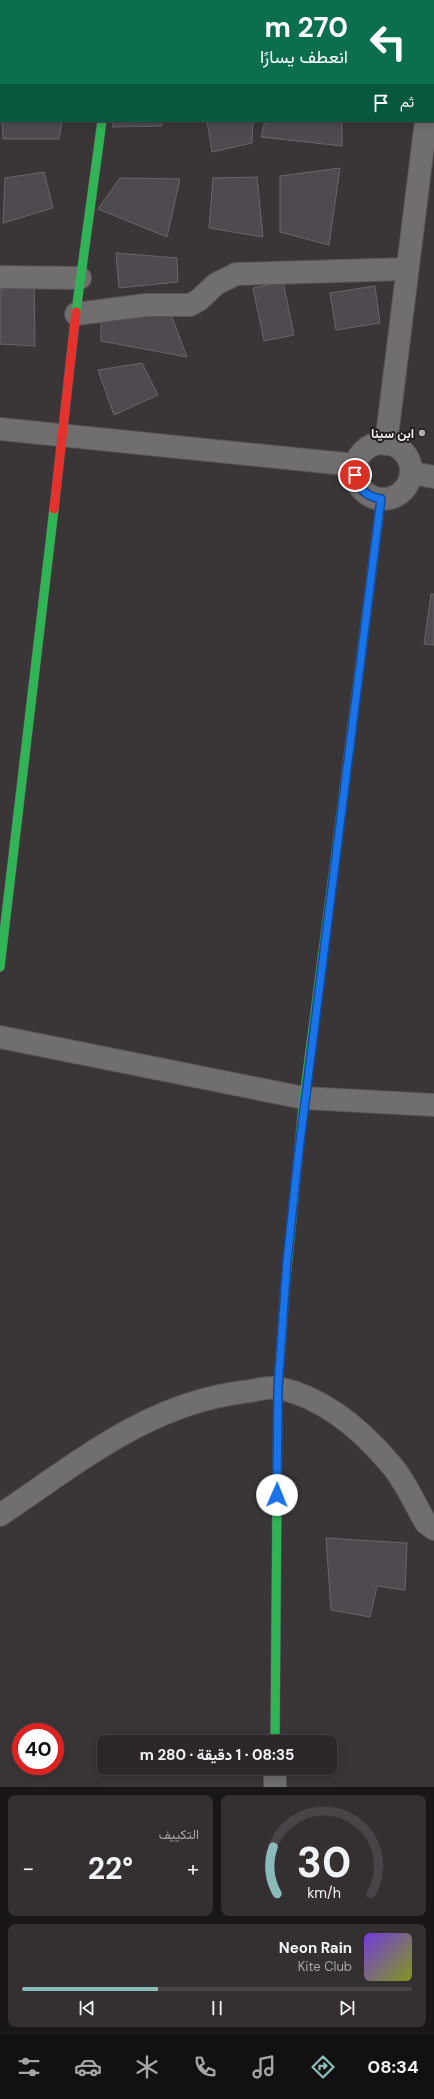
<!DOCTYPE html>
<html lang="ar">
<meta charset="utf-8">
<style>
body{margin:0;font-family:"DM Sans",Vazirmatn,sans-serif;background:#343032;color:#f1f3f6;direction:rtl;height:100vh;display:flex;flex-direction:column;font-size:15px;white-space:nowrap}
*{box-sizing:border-box;margin:0}
p{font-size:13px;color:#a6a6a8}
.icon{flex:none;width:22px;height:22px;fill:none;stroke:currentColor;stroke-width:2;stroke-linecap:round;stroke-linejoin:round}
.map{position:relative;height:1787px;overflow:hidden;direction:ltr}
.drawer{display:flex;flex-direction:column;gap:8px;padding:8px;background:#181617;flex:1}
.drawer>*{flex:none}
.guide{position:absolute;left:0px;top:0px;width:434px;height:122px;box-shadow:0 2px 10px #0003,0 0 0 1px #484447;direction:rtl;background:#0b6e4f;color:#fff;overflow:hidden}
.speed{position:absolute;left:12px;top:1723px;display:flex;gap:8px;font-size:20px;font-weight:700;text-align:center}
.speed>*{display:grid;place-content:center;width:52px;height:52px;border-radius:50%;background:#2c282a;box-shadow:0 2px 10px #0003,0 0 0 1px #484447;line-height:1}
.speed .limit{border:6px solid #d22;background:#fff;color:#111}
.pin{position:absolute;display:grid;place-items:center;width:34px;height:34px;color:#fff;margin:-17px;border:2px solid #fff;border-radius:50%;box-shadow:0 1px 4px #0007}
.me{position:absolute;width:44px;margin:-22px;rotate:1deg;stroke-linejoin:round;filter:drop-shadow(0 0 3px #0008)}
.turn{display:flex;align-items:center;gap:14px;height:84px;padding:0 20px;font-size:18px}
.turn .icon{width:52px;height:52px;stroke-width:2.5}
.turn b{display:block;font-size:28px;line-height:34px}
.then{display:flex;align-items:center;height:38px;padding:0 20px;background:#0003;gap:8px;font-size:15px}
.big{font-size:30px;font-weight:700;line-height:1.1}
.drawer .tile{flex:1;display:flex;flex-direction:column;justify-content:center;gap:6px;min-width:0;padding:0 14px;border-radius:8px;background:#343032}
.drawer .dial{align-items:center;gap:0}
.dial svg{height:104px;overflow:visible;fill:none;stroke:#484447;stroke-width:7;stroke-linecap:round;text-anchor:middle}
.dial text{fill:#f1f3f6;stroke:none}
.song{display:flex;align-items:center;gap:12px}
.cover{width:48px;height:48px;border-radius:6px;background:linear-gradient(135deg,hsl(260 70% 55%),hsl(70 70% 35%))}
.played{height:4px;border-radius:2px;background:linear-gradient(90deg,#8bbbb9 35%,#484447 35%)}
.keys{display:flex;justify-content:space-around;direction:ltr}
.heat{display:flex;justify-content:space-between;align-items:center;font-size:22px;direction:ltr}
.drawer .tiles{flex:1;display:grid;gap:8px;grid-template-columns:1fr 1fr}
.tile:last-child{grid-column:span 2}
.trip{position:absolute;left:97px;top:1735px;width:240px;height:40px;border-radius:8px;background:#2c282a;box-shadow:0 2px 10px #0003,0 0 0 1px #484447;font-weight:700;line-height:40px;text-align:center;direction:rtl}
.tab-bar{display:flex;height:64px;justify-content:space-around;align-items:center;background:#121011;color:#a6a6a8}
.tab-bar .icon{width:28px;height:28px}
.tab-bar .selected{color:#8bbbb9}
.tab-bar b{font-size:18px;color:#f1f3f6}
.map>svg:first-child{display:block}
.building{fill:#4f4a50;stroke:#686668}
.lines{fill:none;stroke-linecap:round;stroke-linejoin:round}
.street-casing{stroke:#575456;stroke-width:24}
.fast-casing{stroke:#575456;stroke-width:10}
.slow-casing{stroke:#575456;stroke-width:10}
.jam-casing{stroke:#575456;stroke-width:10}
.street{stroke:#716e70;stroke-width:22}
.fast{stroke:#30b455;stroke-width:9}
.slow{stroke:#ff9f0a;stroke-width:9}
.jam{stroke:#e5322d;stroke-width:9}
.route-casing{stroke:#114b97;stroke-width:10}
.route{stroke:#1a73e8;stroke-width:7}
.poi-dot{fill:#b0acaf;stroke:#201d1f;stroke-width:1.5}
.labels{text-anchor:middle;stroke-width:4;stroke-linejoin:round;paint-order:stroke}
.poi-label{font-size:13px;font-weight:bold;fill:#f0ecef;stroke:#201d1f;text-anchor:end}
</style>
<div class="map">
<svg width="434" height="1787" viewBox="0 0 434 1787">
<rect width="100%" height="100%" fill="#3a3638"/>
<!-- building -->
<g class="building">
<path d="M5 0H76L5 1Z"/>
<rect x="196" y="0" width="75" height="1"/>
<path d="M295 0H366V1Z"/>
<path d="M2 121H62L59 139H3Z"/>
<path d="M114 121H162V126L112 127Z"/>
<path d="M207 121H253L252 143 212 152Z"/>
<path d="M265 121H342V146L261 137Z"/>
<path d="M340 168 329 245 280 232V176Z"/>
<path d="M44 172 53 208 3 223 5 178Z"/>
<path d="M257 177 263 237 209 228 213 178Z"/>
<path d="M120 178 180 179 167 237 98 209Z"/>
<path d="M116 253 177 258 178 282 119 288Z"/>
<path d="M34 280 35 346 0 344V290Z"/>
<path d="M283 282 294 335 264 341 253 288Z"/>
<path d="M375 286 380 323 336 330 330 293Z"/>
<path d="M169 309 187 357 101 341V316Z"/>
<path d="M142 363 158 395 114 415 98 370Z"/>
<path d="M431 594H434V645L424 644Z"/>
<path d="M326 1538 407 1543 405 1590 377 1586 370 1617 331 1610Z"/>
</g>
<g class="lines">
<defs>
<g id="street">
<path d="M119 1 120 0"/>
<path d="M433 63 434 55"/>
<path d="M0 277 80 278"/>
<path d="M76 314 146 305H190L199 300 216 284 236 274 407 269"/>
<path d="M0 429 355 465"/>
<circle cx="383" cy="471" r="28"/>
<path d="M386 444 426 121"/>
<path d="M411 473 434 477"/>
<path d="M0 1037 304 1098 434 1105"/>
<path d="M0 1515C78 1463 147 1404 243 1392 254 1391 269 1386 279 1388 325 1398 363 1431 392 1466 406 1482 415 1505 426 1523L434 1529"/>
<path d="M275 1768V1787"/>
</g>
<g id="fast">
<path d="M76 312 102 121"/>
<path d="M0 967 54 509"/>
<path d="M285 1289 304 1098 342 806"/>
<path d="M275 1742 277 1497"/>
</g>
<g id="slow">
<path d="M342 806 381 499"/>
<path d="M277 1497 278 1388 285 1289"/>
</g>
<path id="jam" d="M54 509 76 312"/>
</defs>
<!-- street casing -->
<use href="#street" class="street-casing"/>
<!-- fast casing -->
<use href="#fast" class="fast-casing"/>
<!-- slow casing -->
<use href="#slow" class="slow-casing"/>
<!-- jam casing -->
<use href="#jam" class="jam-casing"/>
<!-- street -->
<use href="#street" class="street"/>
<!-- fast -->
<use href="#fast" class="fast"/>
<!-- slow -->
<use href="#slow" class="slow"/>
<!-- jam -->
<use href="#jam" class="jam"/>
</g>
<g class="lines">
<defs>
<path id="route" d="M277 1495 278 1388 287 1261 298 1158 381 499C366 496 359 490 355 475"/>
</defs>
<!-- route casing -->
<use href="#route" class="route-casing"/>
<!-- route -->
<use href="#route" class="route"/>
</g>
<!-- markers -->
<circle class="poi-dot" cx="422" cy="433" r="4"/>
<g class="labels">
<!-- poi labels -->
<g class="poi-label">
<text x="414" y="438">ابن سينا</text>
</g>
</g>
</svg>
<div class="speed"><div class="limit">40</div></div>
<div class="pin" style="left:355px;top:475px;background:#d93025"><svg class="icon" aria-label="arrive" viewBox="0 0 24 24"><path d="M6 21V4h12l-3 4 3 4H6"/></svg></div>
<svg class="me" style="left:277px;top:1495px" viewBox="-20 -20 40 40"><circle r="19" fill="#fff"/><path d="M0-13L10 11 0 6-10 11z" fill="#1a73e8"/></svg>
<div class="trip">08:35 · 1 دقيقة · 280 m</div>
<div class="guide">
<div class="turn"><svg class="icon" aria-label="left" viewBox="0 0 24 24"><path d="M17 20v-9H6M10 6l-5 5 5 5"/></svg><div><b>270 m</b>انعطف يسارًا</div></div>
<div class="then">ثم<svg class="icon" aria-label="arrive" viewBox="0 0 24 24"><path d="M6 21V4h12l-3 4 3 4H6"/></svg></div>
</div>
</div>
<section class="drawer">
<div class="tiles">
<div class="tile dial"><svg viewBox="0 0 100 80">
<path d="M14 69A42 42 0 1 1 86 69"/>
<path d="M14 69A42 42 0 0 1 11 33" stroke="#8bbbb9"/>
<text x="50" y="56" font-size="32" font-weight="700">30</text>
<text x="50" y="72" font-size="11">km/h</text>
</svg></div>
<div class="tile"><p>التكييف</p>
<div class="heat"><a>−</a><b class="big">22°</b><a>+</a></div>
</div>
<div class="tile">
<div class="song"><i class="cover"></i><div><b>Neon Rain</b><p>Kite Club</p></div></div>
<div class="played"></div>
<div class="keys"><svg class="icon" aria-label="previous" viewBox="0 0 24 24"><path d="M18 5L8 12l10 7zM5 5v14"/></svg><svg class="icon" aria-label="pause" viewBox="0 0 24 24"><path d="M8 5v14M16 5v14"/></svg><svg class="icon" aria-label="next" viewBox="0 0 24 24"><path d="M6 5l10 7-10 7zM19 5v14"/></svg></div>
</div>
</div>
</section>
<nav class="tab-bar">
<b>08:34</b>
<svg class="icon selected" aria-label="directions" viewBox="0 0 24 24"><path d="M12 3l9 9-9 9-9-9zM9 14v-3h6M13 9l2 2-2 2"/></svg>
<svg class="icon" aria-label="music" viewBox="0 0 24 24"><path d="M9 18V5l10-2v13"/><circle cx="6" cy="18" r="3"/><circle cx="16" cy="16" r="3"/></svg>
<svg class="icon" aria-label="phone" viewBox="0 0 24 24"><path d="M5 4h4l2 5-3 2q2 4 5 5l2-3 5 2v4C11 20 4 13 5 4z"/></svg>
<svg class="icon" aria-label="climate" viewBox="0 0 24 24"><path d="M12 3v18M4 7l16 10M4 17L20 7"/></svg>
<svg class="icon" aria-label="car" viewBox="0 0 24 24"><path d="M5 17H2v-5l4-1 3-4h7l3 4 3 1v5h-3M9 17h6M6 11h13"/><circle cx="7" cy="17" r="2"/><circle cx="17" cy="17" r="2"/></svg>
<svg class="icon" aria-label="filters" viewBox="0 0 24 24"><path d="M4 7h16M4 17h16"/><circle cx="9" cy="7" r="2"/><circle cx="15" cy="17" r="2"/></svg>
</nav>
